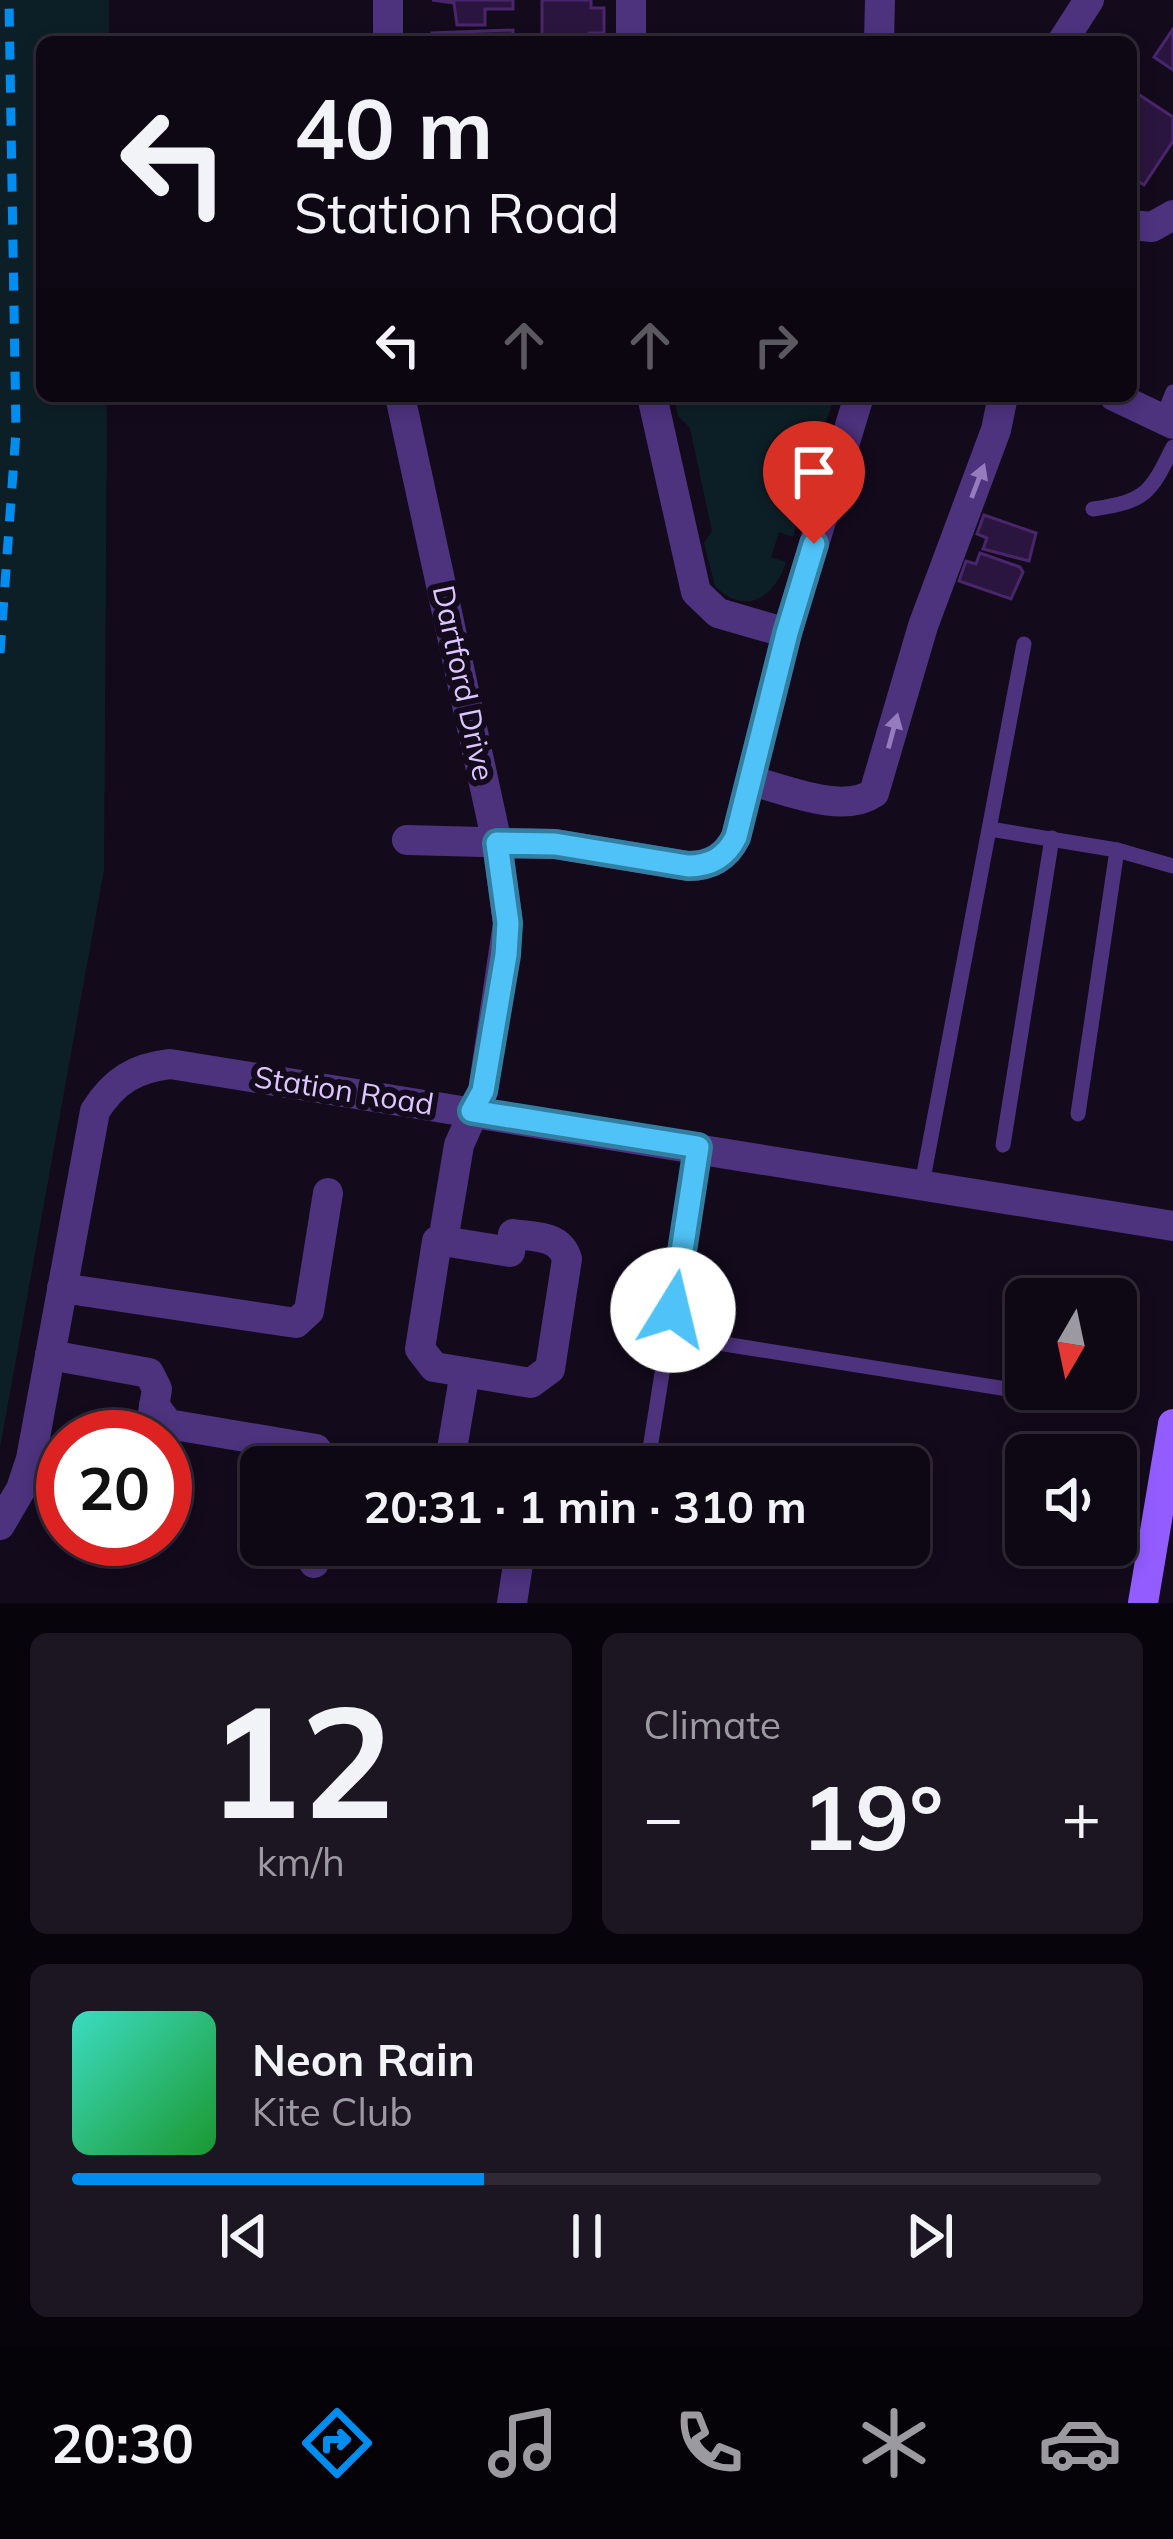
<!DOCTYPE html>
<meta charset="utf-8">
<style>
body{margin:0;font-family:Mulish,sans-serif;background:#1c1622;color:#f1f3f6;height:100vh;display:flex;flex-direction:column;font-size:45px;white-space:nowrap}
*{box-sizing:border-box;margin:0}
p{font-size:39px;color:#9b9aa0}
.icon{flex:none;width:66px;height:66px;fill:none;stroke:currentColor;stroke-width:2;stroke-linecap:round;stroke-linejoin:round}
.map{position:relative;height:1603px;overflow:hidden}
.drawer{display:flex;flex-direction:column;gap:30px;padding:30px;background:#08040c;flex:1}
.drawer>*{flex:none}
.hud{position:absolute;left:36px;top:36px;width:1101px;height:366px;border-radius:18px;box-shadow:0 6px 18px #0003,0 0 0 3px #2e2934;background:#0e0815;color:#f1f3f6;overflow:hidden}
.needle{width:78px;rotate:189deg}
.tools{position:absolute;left:1005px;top:1278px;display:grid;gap:24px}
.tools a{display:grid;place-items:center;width:132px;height:132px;border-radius:18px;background:#0e0815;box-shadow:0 6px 18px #0003,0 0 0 3px #2e2934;font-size:60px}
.speed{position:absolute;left:36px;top:1410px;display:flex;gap:24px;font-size:60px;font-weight:700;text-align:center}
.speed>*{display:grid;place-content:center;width:156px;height:156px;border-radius:50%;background:#0e0815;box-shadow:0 6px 18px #0003,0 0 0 3px #2e2934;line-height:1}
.speed .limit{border:18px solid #d22;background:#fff;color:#111}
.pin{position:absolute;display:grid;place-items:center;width:102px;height:102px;color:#fff;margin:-123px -51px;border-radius:50% 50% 50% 0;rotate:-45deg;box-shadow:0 0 12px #0007}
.pin .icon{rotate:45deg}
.me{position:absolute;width:132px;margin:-66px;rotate:9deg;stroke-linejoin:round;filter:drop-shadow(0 0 9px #0008)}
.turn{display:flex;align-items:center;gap:42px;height:252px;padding:0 60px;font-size:54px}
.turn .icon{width:156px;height:156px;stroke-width:2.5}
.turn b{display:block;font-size:84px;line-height:102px}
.lanes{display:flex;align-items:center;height:114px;padding:0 60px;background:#0003;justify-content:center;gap:60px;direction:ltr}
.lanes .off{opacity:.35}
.big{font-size:90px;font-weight:700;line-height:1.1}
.drawer .widget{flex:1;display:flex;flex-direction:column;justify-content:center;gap:18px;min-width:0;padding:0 42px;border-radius:18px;background:#1c1622}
.drawer .dial{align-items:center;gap:0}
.dial b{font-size:156px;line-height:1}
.song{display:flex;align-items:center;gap:36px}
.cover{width:144px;height:144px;border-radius:18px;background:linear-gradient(135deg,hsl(170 70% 55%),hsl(130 70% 35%))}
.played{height:12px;border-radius:6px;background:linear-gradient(90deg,#008df0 40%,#2e2934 40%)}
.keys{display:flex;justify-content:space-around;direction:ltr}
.heat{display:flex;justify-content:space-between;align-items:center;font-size:66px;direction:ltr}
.drawer .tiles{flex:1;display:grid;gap:30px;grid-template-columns:1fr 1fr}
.widget:last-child{grid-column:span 2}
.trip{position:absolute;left:240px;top:1446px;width:690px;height:120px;border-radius:18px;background:#0e0815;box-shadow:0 6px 18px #0003,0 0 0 3px #2e2934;font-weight:700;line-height:120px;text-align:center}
.dock{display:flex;height:192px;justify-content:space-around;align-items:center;background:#060308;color:#9b9aa0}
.dock .icon{width:84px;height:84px}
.dock .on{color:#008df0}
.dock b{font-size:54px;color:#f1f3f6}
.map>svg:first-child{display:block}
.green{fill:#0d1f26}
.building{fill:#2a153e;stroke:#49266b;stroke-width:3}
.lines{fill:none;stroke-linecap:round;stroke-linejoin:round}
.lane{stroke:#4d327e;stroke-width:15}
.street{stroke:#4d327e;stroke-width:30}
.secondary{stroke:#935cff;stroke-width:30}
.rail{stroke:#008df0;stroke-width:9;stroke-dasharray:18 15;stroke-linecap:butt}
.oneway{fill:#967cbe}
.route-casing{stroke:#337fa1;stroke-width:30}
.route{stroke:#4fc3f7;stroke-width:21}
.labels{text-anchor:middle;stroke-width:12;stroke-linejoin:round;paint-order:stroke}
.street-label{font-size:30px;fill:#dec5ff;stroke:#130a1c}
</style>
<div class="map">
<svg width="1173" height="1603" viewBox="0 0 1173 1603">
<rect width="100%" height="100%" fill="#130a1c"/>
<!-- green -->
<g class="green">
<path d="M0 0H109V42H42V396H107L104 870 0 1448Z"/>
<path d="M674 396H834L793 537 779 532 771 557 786 562C775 597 745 617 715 586L704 543 712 531 690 428 678 416Z"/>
</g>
<!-- building -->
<g class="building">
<path d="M432 0H513V9H485V25H457L454 3Z"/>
<path d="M542 0H591V8H604V33H589V42H542Z"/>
<path d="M1173 29V70L1154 57Z"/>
<path d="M513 30V42H432V33Z"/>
<path d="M1135 92 1173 117V141L1144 185 1131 177V98Z"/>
<path d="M984 515 1036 533 1029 561 983 549 987 538 977 534Z"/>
<path d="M980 553 1020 567 1023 572 1011 599 959 581 966 561 976 564Z"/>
</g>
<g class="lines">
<!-- lane -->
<g class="lane">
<path d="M1162 419 1173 392"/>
<path d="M1093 509C1146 501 1150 494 1173 447"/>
<path d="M990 829 1117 850 1078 1114"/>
<path d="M1117 850 1173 866"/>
<path d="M1003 1145 1052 838"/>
<path d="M922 1184 1024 644"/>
<path d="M668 1335 1051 1396"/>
<path d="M649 1455 698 1147"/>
</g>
<!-- street -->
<g class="street">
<path d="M388 42V0"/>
<path d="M631 42V0"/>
<path d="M879 42 880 0"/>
<path d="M1062 42 1089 0"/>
<path d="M1131 225 1152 227 1173 215"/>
<path d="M400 396 497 843 508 923 483 1091 459 1145 443 1241H437L420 1349 434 1367 531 1383 550 1369 567 1259C560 1235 535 1237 513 1234L510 1252 443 1241"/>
<path d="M652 396 696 592 718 613 787 633"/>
<path d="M1114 396 1173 424"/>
<path d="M751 781C785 789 842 815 874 793L923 626 996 430 1003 396"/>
<path d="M407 840 555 844 688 866C710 866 727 857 736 837L787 633 859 396"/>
<path d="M62 1288 296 1323 309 1311 328 1193"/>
<path d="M50 1355 149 1373 157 1389 149 1437"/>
<path d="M154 1405 168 1424 316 1449 329 1467"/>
<path d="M449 1467 465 1372"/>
<path d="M0 1525 21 1489 31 1459 95 1111C114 1081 135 1068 170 1064L1173 1226"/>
<path d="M314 1563 317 1545"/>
<path d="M512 1603 521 1545"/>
</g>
<!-- secondary -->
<path class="secondary" d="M1143 1603 1173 1424"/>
<!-- rail -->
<path class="rail" d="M0 653 16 431 9 0"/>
</g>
<!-- one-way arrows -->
<defs><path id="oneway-solid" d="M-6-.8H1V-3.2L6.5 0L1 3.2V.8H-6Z" transform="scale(3)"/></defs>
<g class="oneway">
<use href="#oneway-solid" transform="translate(978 481) rotate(-69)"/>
<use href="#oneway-solid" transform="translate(893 731) rotate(-75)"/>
</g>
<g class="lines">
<defs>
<path id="route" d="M673 1310 698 1147 472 1111 483 1091 506 955 508 923 497 843 555 844 688 866C711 866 726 857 736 837L787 633 814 544"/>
</defs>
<!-- route casing -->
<use href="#route" class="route-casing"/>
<!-- route -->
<use href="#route" class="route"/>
</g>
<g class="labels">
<!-- street labels -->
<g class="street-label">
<text transform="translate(463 683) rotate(78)" y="10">Dartford Drive</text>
<text transform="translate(344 1091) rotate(9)" y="10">Station Road</text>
</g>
</g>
</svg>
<div class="tools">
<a><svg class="needle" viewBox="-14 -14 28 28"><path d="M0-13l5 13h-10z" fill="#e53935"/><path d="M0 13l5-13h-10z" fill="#9b9aa0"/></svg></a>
<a><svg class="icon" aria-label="sound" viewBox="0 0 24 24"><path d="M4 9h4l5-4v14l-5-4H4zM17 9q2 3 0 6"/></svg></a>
</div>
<div class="speed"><div class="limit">20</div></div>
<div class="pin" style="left:814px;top:544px;background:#d93025"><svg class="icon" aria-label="arrive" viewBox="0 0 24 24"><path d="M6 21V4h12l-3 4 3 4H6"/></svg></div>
<svg class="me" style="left:673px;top:1310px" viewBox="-20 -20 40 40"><circle r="19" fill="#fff"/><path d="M0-13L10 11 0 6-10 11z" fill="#4fc3f7"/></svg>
<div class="trip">20:31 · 1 min · 310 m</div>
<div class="hud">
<div class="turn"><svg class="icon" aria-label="left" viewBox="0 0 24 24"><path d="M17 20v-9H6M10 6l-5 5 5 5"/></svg><div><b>40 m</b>Station Road</div></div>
<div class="lanes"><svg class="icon" aria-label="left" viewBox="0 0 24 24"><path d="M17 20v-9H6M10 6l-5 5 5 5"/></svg><svg class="icon off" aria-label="ahead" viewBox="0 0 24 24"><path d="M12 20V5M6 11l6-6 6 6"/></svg><svg class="icon off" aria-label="ahead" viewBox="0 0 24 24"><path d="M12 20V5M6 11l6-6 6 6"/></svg><svg class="icon off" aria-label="right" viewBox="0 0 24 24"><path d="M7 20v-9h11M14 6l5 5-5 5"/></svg></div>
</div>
</div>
<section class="drawer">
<div class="tiles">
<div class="widget dial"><b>12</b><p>km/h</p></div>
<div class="widget"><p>Climate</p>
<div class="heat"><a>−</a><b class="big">19°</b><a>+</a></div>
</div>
<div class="widget">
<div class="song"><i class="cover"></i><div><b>Neon Rain</b><p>Kite Club</p></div></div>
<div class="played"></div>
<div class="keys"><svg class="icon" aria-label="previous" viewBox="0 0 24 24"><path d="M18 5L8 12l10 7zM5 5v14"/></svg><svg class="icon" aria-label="pause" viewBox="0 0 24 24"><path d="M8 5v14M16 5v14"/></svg><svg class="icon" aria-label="next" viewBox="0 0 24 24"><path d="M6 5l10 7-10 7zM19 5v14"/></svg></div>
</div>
</div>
</section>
<nav class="dock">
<b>20:30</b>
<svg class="icon on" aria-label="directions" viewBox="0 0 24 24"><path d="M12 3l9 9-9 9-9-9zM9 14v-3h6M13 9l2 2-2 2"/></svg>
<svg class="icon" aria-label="music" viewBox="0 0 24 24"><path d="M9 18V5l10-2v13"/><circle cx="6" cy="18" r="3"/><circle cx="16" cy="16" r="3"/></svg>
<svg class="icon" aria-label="phone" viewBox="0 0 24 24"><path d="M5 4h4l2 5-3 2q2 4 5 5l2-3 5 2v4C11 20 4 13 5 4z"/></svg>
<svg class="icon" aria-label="climate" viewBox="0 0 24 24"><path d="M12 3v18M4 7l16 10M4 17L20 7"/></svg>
<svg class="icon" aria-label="car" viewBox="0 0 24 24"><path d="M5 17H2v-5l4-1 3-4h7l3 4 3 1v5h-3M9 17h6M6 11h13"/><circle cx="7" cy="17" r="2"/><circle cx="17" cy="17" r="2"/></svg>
</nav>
